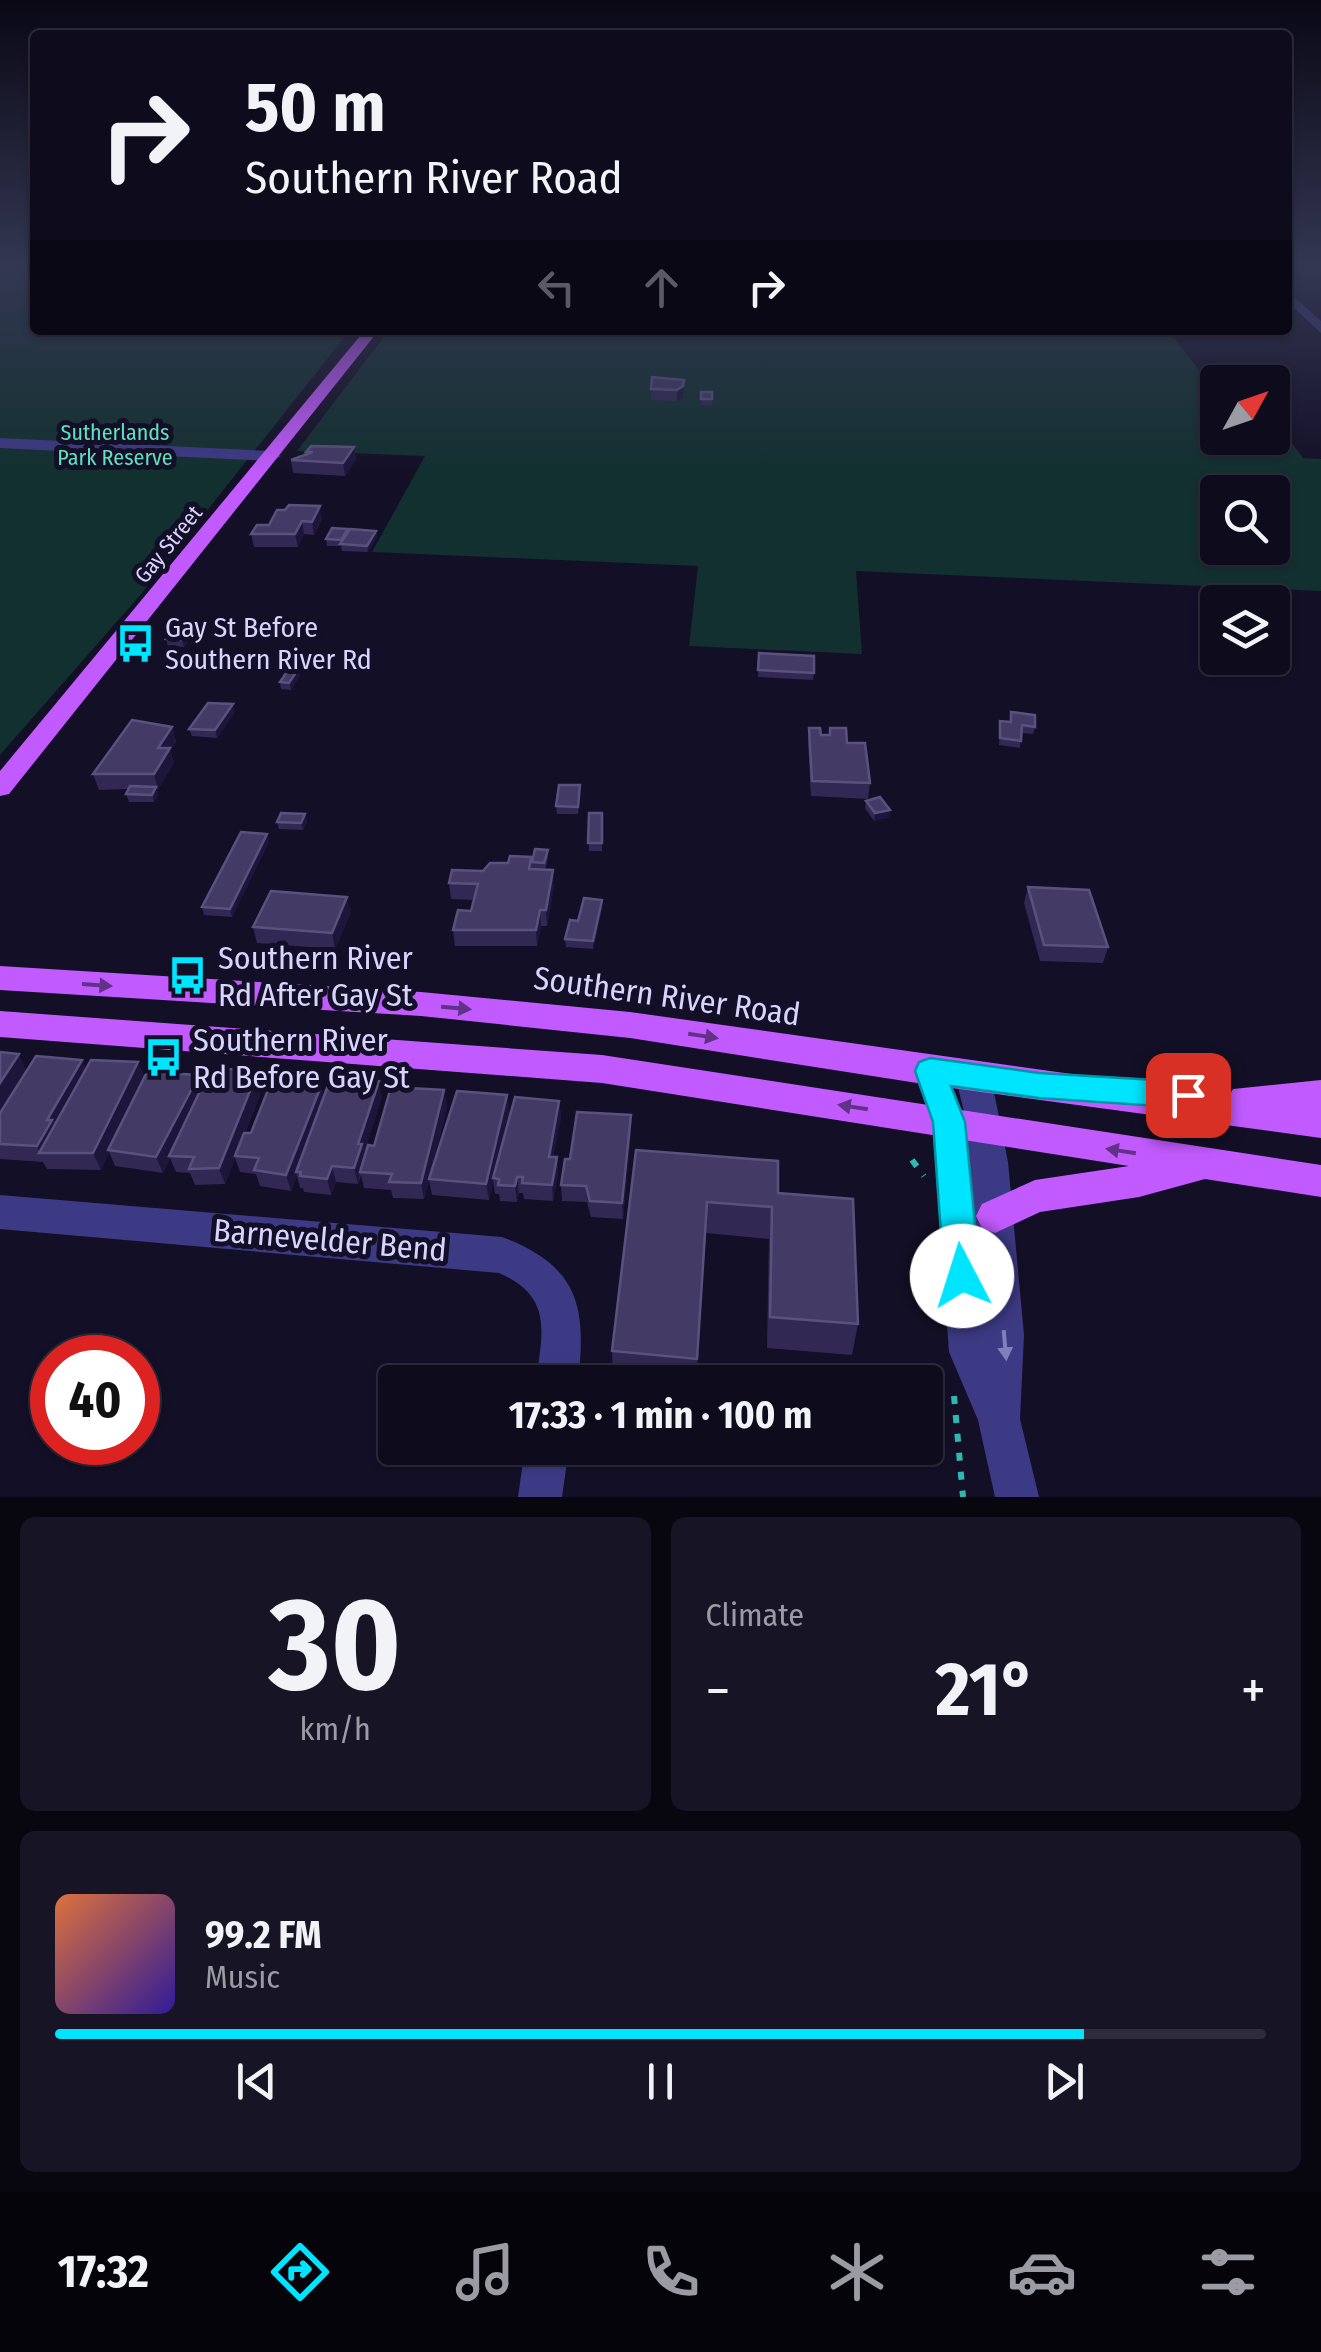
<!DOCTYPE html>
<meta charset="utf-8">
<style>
body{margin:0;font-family:"Fira Sans Condensed",sans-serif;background:#171425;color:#f1f3f6;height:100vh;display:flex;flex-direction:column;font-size:38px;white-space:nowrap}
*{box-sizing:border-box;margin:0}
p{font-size:32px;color:#9b9ba3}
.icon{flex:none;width:55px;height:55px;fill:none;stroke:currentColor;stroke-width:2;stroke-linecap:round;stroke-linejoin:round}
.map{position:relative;height:1497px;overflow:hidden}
.side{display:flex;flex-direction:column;gap:20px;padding:20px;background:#08060f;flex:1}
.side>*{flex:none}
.hud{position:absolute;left:30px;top:30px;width:1262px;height:305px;border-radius:10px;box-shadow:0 2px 8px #0004,0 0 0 2px #2e2b3b;background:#0e0b1c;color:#f1f3f6;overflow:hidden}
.needle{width:65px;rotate:50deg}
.controls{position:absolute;left:1200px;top:365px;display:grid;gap:20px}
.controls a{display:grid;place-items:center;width:90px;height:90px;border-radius:10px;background:#0e0b1c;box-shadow:0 2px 8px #0004,0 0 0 2px #2e2b3b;font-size:50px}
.speed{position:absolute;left:30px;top:1335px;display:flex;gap:20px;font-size:50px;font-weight:700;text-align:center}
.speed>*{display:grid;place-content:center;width:130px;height:130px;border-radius:50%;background:#0e0b1c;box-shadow:0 2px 8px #0004,0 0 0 2px #2e2b3b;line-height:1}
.speed .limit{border:15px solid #d22;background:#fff;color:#111}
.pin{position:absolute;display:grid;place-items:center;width:85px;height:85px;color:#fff;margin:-42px;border-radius:20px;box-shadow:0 5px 15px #0006}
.me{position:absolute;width:110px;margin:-55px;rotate:355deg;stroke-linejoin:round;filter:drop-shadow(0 0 8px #0008)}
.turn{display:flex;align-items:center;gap:35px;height:210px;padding:0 50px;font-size:45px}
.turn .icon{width:130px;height:130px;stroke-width:2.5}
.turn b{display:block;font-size:70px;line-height:85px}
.lanes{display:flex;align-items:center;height:95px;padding:0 50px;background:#0003;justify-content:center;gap:50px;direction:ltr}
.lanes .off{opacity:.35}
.big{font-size:75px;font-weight:700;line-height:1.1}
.side .widget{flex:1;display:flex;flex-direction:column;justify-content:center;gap:15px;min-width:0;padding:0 35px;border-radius:15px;background:#171425}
.side .dial{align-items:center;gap:0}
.dial b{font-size:130px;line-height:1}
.song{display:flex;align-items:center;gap:30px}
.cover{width:120px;height:120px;border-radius:15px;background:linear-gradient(135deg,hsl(20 70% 55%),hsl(250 70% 35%))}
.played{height:10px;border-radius:5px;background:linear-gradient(90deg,#00e5ff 85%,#2e2b3b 85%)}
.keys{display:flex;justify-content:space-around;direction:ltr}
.heat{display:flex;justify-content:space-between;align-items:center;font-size:55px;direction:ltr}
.side .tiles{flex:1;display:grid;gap:20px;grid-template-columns:1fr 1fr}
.widget:last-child{grid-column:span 2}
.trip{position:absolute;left:378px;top:1365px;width:565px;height:100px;border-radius:10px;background:#0e0b1c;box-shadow:0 2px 8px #0004,0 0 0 2px #2e2b3b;font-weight:700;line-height:100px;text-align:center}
.tab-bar{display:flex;height:160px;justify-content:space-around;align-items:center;background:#06040b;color:#9b9ba3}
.tab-bar .icon{width:70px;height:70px}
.tab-bar .active{color:#00e5ff}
.tab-bar b{font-size:45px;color:#f1f3f6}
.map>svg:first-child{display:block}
.green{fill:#12302f;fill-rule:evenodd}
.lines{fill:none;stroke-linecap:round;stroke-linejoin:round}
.path{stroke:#2fb8b0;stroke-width:6;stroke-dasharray:8 11;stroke-linecap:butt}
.minor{fill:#3d3a85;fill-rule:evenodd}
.major{fill:#c25bff;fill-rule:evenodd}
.wall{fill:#312854}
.shaded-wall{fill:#1d163a}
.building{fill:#433a66;stroke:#5a527e;stroke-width:2.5}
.oneway{fill:#623188}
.oneway2{fill:#837fbc}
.route{fill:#00e5ff;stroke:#0095a6;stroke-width:2.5}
.labels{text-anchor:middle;stroke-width:10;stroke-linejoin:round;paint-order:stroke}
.far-park-label{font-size:22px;fill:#5fe0c0;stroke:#130f26}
.far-street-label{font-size:22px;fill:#d9d4ff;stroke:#130f26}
.poi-label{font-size:28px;fill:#d9d4ff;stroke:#130f26;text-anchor:start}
.near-poi-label{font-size:32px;fill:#d9d4ff;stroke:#130f26;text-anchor:start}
.near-street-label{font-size:32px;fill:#d9d4ff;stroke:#130f26}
</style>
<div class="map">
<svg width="1321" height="1497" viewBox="0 0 1321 1497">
<rect width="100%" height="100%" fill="#130f26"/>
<!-- green -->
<g class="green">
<path d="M0 266H35V330H350L142 593 0 755Z"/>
<path d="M389 330H1168L1217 393 1218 438H1272L1273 418 1303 458 1321 459V591L856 571 862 654 689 646 698 566 372 552 425 456 297 451ZM1218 492H1272V548H1218Z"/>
</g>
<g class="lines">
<!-- path -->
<g class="path">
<path d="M912 1160 924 1176"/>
<path d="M954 1396 963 1497"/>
</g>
<!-- minor -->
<g class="minor">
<path d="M1288 291 1321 321V333L1288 302Z"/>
<path d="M0 438 272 451 281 456 272 461 0 448Z"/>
<path d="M930 1057 942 1061 966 1120 955 1075 960 1065 972 1061 984 1065 995 1097 1008 1162 1024 1335 1020 1419 1039 1497H995L978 1420 949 1352 932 1122 913 1071 918 1061Z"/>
<path d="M0 1195 502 1237C578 1266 587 1305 578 1382H536C542 1333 554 1297 499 1273L0 1229Z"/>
<path d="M525 1448H569L562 1497H518Z"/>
</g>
<!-- major -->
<g class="major">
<path d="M365 330H379L9 794 0 796V771Z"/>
<path d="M0 966 421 992 630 1012 1229 1096 1233 1089 1321 1080V1138L930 1085 630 1038 421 1016 0 990Z"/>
<path d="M0 1011 602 1055 1321 1165V1197L1205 1179 1139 1197 1040 1212 995 1233 982 1228 976 1216 982 1204 1035 1180 1129 1166 602 1083 0 1037Z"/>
</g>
</g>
<!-- wall -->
<g class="wall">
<path d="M652 377 684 380 683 398 677 401 651 400Z"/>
<rect x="701" y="392" width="11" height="13"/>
<path d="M354 447 356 459 345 476 293 473 291 460 307 455 306 452Z"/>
<path d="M322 519 314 535 304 534 298 547H254L251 534 269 525Z"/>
<path d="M348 529V532L376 531 377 537 368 552 342 551 341 546H327L326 539Z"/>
<path d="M192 637 184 647 168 646 166 639Z"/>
<path d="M759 653 814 673 813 680 758 677Z"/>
<path d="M299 668 300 675 291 690 281 689 280 682Z"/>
<path d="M235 712 217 738 192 736 189 729Z"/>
<path d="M1011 712 1035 727 1033 734 1021 733 1020 748 999 745 1000 721 1010 722Z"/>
<path d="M172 727 176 742 170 750 174 763 158 789H156L158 794 154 802H129L126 794 129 789 99 790 93 774Z"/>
<path d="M809 728 821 735H829L830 728 847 743 870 783 868 799 811 796 808 743Z"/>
<path d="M580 785 578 814H557L556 806Z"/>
<path d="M866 801 890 810 889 817 874 821 865 808Z"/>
<rect x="589" y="813" width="13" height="38"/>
<path d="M305 814 307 822 303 830 279 829 277 822Z"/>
<path d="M267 834 269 842 232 917 204 915 202 907Z"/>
<path d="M548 850V858L545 870 554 886 547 926H541L537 946H455L453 930 471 911 473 900 451 899 449 883 483 871 531 857Z"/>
<path d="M1028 887 1108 947 1103 963 1040 961 1024 903Z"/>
<path d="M602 908 593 949 566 947 565 939 578 921Z"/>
<path d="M351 912 335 949 257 943 253 927Z"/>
<path d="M138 1062 144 1077 203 1086 258 1071 263 1087 245 1133H251L324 1096 382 1097 364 1152 365 1156 374 1146 444 1090 447 1107 431 1171 507 1095 509 1111 496 1166 559 1101 561 1117 553 1157H557L558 1174 553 1201 524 1199 523 1193H519L517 1202 500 1201 499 1194H495L493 1180 489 1200 432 1195 429 1180 424 1199 393 1198 391 1190 364 1188 361 1175 358 1184 336 1182 331 1195 304 1192 303 1188H300L297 1176 291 1191 260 1186 256 1174 240 1172 235 1158 225 1184 195 1185 190 1173 176 1172 170 1158 163 1173 115 1166 109 1152 101 1170 47 1169 43 1162 0 1159V1113L86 1069Z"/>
<path d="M631 1131 623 1219 591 1217 587 1202 562 1201 561 1185 570 1159Z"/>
<path d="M636 1150 778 1193 858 1324 852 1355 767 1348 769 1239 706 1233 696 1382H613L612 1351Z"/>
</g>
<!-- shaded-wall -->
<g class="shaded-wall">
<path d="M684 380 683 398 677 401V390Z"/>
<path d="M354 447 356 459 345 476 343 463Z"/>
<path d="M320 506 322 519 314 535 312 522Z"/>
<path d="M302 521 304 534 298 547 295 534Z"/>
<path d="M376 531 377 537 368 552 367 546Z"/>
<path d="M190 630 192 637 184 647 182 640Z"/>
<path d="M299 668 300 675 291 690 289 683Z"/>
<path d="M233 704 235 712 217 738 215 730Z"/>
<path d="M172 727 176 742 170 750 174 763 158 789 154 774 158 748Z"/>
<path d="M156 787 158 794 154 802 152 795Z"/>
<path d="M890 810 889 817 874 821 875 813Z"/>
<path d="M305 814 307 822 303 830 301 823Z"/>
<path d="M267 834 269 842 232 917 230 909Z"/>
<path d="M553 870 554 886 547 926 546 910Z"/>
<path d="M347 897 351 912 335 949 332 933Z"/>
<path d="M602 900V908L593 949V941Z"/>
<path d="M540 910 541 926 537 946 536 930Z"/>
<path d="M19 1054 26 1070 0 1112V1083Z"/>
<path d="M82 1060 89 1076 40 1153 37 1146 47 1120Z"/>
<path d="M138 1062 144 1078 108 1150 109 1152 101 1170 93 1153Z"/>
<path d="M258 1071 263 1087 225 1184 219 1168Z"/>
<path d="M199 1075 204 1091 169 1156 170 1158 163 1173 156 1157Z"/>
<path d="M379 1081 382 1097 364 1152 366 1160 360 1172 358 1184 354 1168 358 1144Z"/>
<path d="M321 1086 325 1102 296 1172 297 1176 291 1191 286 1175Z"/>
<path d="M444 1090 447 1107 424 1199 421 1183Z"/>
<path d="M507 1095 509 1111 489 1200 486 1184Z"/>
<path d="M559 1101 561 1117 550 1173 549 1157Z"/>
<path d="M631 1115V1131L623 1219 622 1203Z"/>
<path d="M557 1157 558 1174 553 1201 552 1185Z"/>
<path d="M332 1166 336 1182 331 1195 327 1179Z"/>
<path d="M517 1177 519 1193 517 1202 515 1186Z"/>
</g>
<!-- building -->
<g class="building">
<path d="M652 377 684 380 683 386 677 390 651 389Z"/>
<rect x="701" y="392" width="11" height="7"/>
<path d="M311 446 354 447 343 463 291 460 313 452H306Z"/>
<path d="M289 505 320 506 312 522 302 521 295 534H251L257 525H269L277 510H285Z"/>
<path d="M332 528 348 529 341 540 326 539Z"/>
<path d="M350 529 376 531 367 546 340 544Z"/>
<path d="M174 629 190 630 182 640 166 639Z"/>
<path d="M759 653 814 656V673L758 670Z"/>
<path d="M290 667 299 668 289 683 280 682Z"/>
<path d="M208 703 233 704 215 730 189 729Z"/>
<path d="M1011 712 1035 715V727L1022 725 1021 741 1000 738V721L1011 722Z"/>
<path d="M132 720 172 727 158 748H170L154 774H93Z"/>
<path d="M809 728H820L821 735H830V728H846L847 743H865L870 783 812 781Z"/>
<path d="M559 785H580L578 807 556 806Z"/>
<path d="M130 786 156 787 152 795 126 794Z"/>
<path d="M880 797 890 810 875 813 866 801Z"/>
<path d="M281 813 305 814 301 823 277 822Z"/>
<path d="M589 813H602V843H588Z"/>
<path d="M241 832 267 834 230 909 202 907Z"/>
<path d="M535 849 548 850 544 863 532 862Z"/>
<path d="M510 856 531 857 529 869 553 870 546 910H540L536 930H453L458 910 471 911 478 884 449 883 452 870 483 871 490 863H508Z"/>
<path d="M1028 887 1089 890 1108 947 1044 945Z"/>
<path d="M271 891 347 897 332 933 253 927Z"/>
<path d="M584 898 602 900 593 941 565 939 570 920 578 921Z"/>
<path d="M0 1052 19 1054 0 1083Z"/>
<path d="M36 1056 82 1060 47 1120H52L37 1146 0 1144V1113Z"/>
<path d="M91 1060 138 1062 93 1153H39Z"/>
<path d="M211 1068 258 1071 219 1168 189 1169 194 1157 169 1156Z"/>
<path d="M147 1072 199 1075 156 1157 108 1150Z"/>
<path d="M331 1077 379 1081 358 1144H362L354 1168 332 1166 327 1179 300 1176 301 1172H296Z"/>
<path d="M271 1082 321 1086 286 1175 254 1170 259 1158 235 1156 244 1133H251Z"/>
<path d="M391 1087 444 1090 421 1183 389 1182 392 1174 360 1172 368 1145 374 1146Z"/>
<path d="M457 1091 507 1095 486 1184 429 1179Z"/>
<path d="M515 1097 559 1101 549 1157H557L552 1185 522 1183 523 1177H517L515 1186 498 1185 499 1179 493 1178Z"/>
<path d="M577 1112 631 1115 622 1203 590 1201 586 1186 561 1185 565 1159H570Z"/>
<path d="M636 1150 778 1161V1193L853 1199 858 1324 770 1317 772 1207 707 1202 697 1359 612 1351Z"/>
</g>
<!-- one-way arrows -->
<defs><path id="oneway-solid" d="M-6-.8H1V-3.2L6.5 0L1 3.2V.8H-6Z" transform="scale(2.5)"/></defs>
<g class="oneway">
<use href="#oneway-solid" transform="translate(97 985) rotate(4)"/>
<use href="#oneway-solid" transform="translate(456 1008) rotate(5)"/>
<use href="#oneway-solid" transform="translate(703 1036) rotate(9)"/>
<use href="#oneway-solid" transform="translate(853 1107) rotate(-171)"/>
<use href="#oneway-solid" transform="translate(1121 1151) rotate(-171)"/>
</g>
<use class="oneway2" href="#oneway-solid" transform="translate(1005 1345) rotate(85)"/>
<!-- sky -->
<linearGradient id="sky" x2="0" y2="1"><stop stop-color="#0a0815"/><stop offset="0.56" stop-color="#333752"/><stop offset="1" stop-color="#333752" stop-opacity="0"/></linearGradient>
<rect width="1321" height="476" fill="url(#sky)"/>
<!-- route -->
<path class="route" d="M930 1058 1039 1073 1188 1082 1199 1086 1204 1095 1199 1104 1188 1108 1039 1098 951 1086 965 1122 980 1276 975 1288 962 1293 949 1288 944 1276 933 1122 915 1071 919 1062Z"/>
<!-- icons -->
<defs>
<symbol id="bus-bare" viewBox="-9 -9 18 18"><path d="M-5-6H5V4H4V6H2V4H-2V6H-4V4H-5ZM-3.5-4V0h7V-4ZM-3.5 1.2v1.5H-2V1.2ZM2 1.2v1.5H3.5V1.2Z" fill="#00e5ff" stroke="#130f26" stroke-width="2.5" paint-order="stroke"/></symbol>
</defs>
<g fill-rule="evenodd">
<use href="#bus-bare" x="108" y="616" width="55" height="55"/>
<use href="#bus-bare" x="160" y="948" width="55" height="55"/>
<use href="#bus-bare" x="136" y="1030" width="55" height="55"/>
</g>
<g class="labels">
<!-- far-park labels -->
<g class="far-park-label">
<text x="115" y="440">Sutherlands<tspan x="115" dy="25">Park Reserve</tspan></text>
</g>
<!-- far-street labels -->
<g class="far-street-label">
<text transform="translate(168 544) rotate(-51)" y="8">Gay Street</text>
</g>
<!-- poi labels -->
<g class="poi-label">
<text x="165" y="637">Gay St Before<tspan x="165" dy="32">Southern River Rd</tspan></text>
</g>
<!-- near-poi labels -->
<g class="near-poi-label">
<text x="218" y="969">Southern River<tspan x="218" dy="37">Rd After Gay St</tspan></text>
<text x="193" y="1051">Southern River<tspan x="193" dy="37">Rd Before Gay St</tspan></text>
</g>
<!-- near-street labels -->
<g class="near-street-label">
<text transform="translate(667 996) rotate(8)" y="11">Southern River Road</text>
<text transform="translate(330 1240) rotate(5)" y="11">Barnevelder Bend</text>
</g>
</g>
</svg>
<div class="controls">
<a><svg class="needle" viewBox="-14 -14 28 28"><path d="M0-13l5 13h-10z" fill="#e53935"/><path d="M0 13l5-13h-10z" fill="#9b9ba3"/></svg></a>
<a><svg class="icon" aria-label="search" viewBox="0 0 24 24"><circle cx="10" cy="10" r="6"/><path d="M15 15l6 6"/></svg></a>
<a><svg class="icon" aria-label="layers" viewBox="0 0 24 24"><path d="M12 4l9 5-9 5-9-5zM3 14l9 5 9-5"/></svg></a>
</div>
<div class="speed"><div class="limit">40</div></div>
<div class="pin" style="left:1188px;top:1095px;background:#d93025"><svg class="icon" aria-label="arrive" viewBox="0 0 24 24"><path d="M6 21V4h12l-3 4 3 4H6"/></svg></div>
<svg class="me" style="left:962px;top:1276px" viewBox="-20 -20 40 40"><circle r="19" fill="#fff"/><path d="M0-13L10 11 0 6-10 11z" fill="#00e5ff"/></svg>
<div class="trip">17:33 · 1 min · 100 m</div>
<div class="hud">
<div class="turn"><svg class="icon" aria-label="right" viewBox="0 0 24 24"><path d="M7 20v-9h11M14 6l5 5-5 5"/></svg><div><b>50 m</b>Southern River Road</div></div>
<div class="lanes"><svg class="icon off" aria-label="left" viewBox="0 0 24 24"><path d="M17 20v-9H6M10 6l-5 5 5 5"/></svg><svg class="icon off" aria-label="ahead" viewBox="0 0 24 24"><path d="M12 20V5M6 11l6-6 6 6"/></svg><svg class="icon" aria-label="right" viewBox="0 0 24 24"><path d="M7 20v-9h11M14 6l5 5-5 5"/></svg></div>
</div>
</div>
<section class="side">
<div class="tiles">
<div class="widget dial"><b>30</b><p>km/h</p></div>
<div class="widget"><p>Climate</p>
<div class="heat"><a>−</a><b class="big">21°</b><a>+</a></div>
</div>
<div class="widget">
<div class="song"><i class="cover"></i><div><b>99.2 FM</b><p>Music</p></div></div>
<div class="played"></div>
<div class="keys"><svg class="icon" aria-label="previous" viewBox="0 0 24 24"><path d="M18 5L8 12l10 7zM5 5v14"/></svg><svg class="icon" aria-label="pause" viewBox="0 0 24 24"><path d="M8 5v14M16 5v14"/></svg><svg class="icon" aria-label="next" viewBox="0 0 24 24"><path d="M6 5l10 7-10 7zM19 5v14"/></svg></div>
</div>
</div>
</section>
<nav class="tab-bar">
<b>17:32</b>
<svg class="icon active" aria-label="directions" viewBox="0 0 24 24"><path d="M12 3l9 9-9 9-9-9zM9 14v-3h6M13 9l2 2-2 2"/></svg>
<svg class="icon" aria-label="music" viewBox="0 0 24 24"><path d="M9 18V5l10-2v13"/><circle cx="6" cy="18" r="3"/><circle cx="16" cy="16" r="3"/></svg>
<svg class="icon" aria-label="phone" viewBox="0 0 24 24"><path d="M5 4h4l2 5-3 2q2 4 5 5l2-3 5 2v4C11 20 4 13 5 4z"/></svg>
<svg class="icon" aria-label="climate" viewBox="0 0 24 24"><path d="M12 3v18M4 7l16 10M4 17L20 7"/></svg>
<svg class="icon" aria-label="car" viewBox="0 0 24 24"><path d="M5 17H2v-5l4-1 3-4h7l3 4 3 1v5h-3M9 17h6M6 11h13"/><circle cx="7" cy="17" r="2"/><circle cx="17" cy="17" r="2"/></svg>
<svg class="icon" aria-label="filters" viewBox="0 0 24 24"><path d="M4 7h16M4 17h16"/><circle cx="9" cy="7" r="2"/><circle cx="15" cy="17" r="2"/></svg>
</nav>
